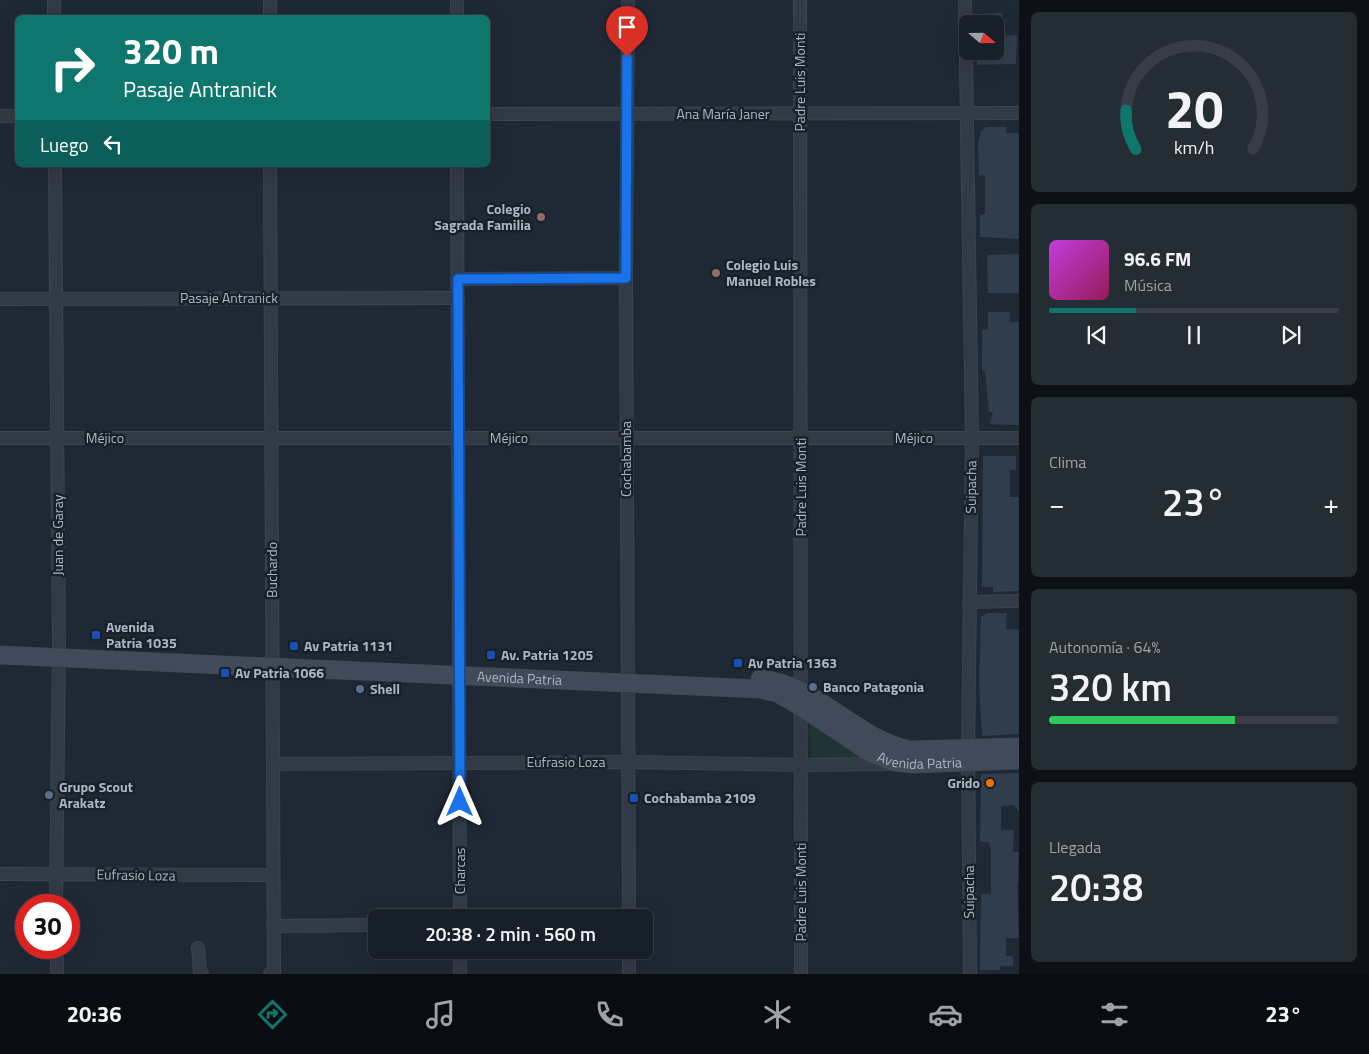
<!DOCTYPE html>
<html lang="es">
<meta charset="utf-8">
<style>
body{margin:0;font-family:"Titillium Web",sans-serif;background:#242c34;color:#f1f3f6;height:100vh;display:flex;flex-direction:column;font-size:19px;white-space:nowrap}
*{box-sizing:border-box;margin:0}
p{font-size:16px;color:#9ea2a8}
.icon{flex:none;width:28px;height:28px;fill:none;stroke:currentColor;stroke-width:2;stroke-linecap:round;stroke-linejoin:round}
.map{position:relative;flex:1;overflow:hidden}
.drawer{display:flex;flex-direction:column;gap:12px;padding:12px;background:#0d1116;width:350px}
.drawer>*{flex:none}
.top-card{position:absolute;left:15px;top:15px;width:475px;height:152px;border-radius:8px;box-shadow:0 5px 20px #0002,0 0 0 1px #363d45;background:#0f766e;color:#fff;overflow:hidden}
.needle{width:32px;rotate:110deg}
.tools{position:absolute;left:959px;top:15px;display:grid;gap:10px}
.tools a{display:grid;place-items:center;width:45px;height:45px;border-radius:8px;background:#171f28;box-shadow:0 5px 20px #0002,0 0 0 1px #363d45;font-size:25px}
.speed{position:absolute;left:15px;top:894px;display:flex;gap:10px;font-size:25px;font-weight:700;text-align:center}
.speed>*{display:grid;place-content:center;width:65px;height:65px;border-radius:50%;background:#171f28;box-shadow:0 5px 20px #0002,0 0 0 1px #363d45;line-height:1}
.speed .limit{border:8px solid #d22;background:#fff;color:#111}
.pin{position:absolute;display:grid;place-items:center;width:42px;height:42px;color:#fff;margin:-51px -21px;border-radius:50% 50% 50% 0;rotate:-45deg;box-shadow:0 0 5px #0007}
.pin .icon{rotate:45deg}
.me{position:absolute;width:55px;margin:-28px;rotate:0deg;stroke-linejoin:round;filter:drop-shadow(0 0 4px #0008)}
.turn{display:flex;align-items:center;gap:18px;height:105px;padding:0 25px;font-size:22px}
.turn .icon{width:65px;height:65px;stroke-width:2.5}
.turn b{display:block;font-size:35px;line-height:42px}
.then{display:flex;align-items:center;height:48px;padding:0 25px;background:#0003;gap:10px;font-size:19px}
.big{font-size:38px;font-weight:600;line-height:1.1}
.drawer .widget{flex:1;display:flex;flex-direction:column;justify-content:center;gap:8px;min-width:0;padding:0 18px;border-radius:8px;background:#242c34}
.drawer .dial{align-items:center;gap:0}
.dial svg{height:130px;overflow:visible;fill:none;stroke:#363d45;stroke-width:7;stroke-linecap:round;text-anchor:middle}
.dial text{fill:#f1f3f6;stroke:none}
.song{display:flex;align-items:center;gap:15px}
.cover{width:60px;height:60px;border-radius:8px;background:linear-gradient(135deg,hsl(290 70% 55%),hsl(330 70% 35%))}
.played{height:5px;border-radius:2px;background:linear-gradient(90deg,#0f766e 30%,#363d45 30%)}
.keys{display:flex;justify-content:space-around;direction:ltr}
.heat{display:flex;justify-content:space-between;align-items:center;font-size:28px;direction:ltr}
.charge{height:8px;border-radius:4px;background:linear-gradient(90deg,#34c759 64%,#363d45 0)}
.trip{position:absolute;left:368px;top:909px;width:285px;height:50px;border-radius:8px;background:#171f28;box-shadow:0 5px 20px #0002,0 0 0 1px #363d45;font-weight:600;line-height:50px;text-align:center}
.tabs{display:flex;height:80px;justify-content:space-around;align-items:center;background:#090c10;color:#9ea2a8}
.tabs .icon{width:35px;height:35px}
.tabs .selected{color:#0f766e}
.tabs b{font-size:22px;color:#f1f3f6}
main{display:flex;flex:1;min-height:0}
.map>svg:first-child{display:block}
.green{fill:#203436}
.building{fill:#303d4c}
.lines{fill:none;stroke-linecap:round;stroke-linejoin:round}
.street-casing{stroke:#3b444f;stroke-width:14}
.secondary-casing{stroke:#3b444f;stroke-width:19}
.street{stroke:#323a46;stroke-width:12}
.secondary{stroke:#404a59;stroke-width:18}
.route-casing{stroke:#114b97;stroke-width:12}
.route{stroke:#1a73e8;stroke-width:9}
.education-dot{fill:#8d6e63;stroke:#18202a;stroke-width:2}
.transit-dot{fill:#1a4fb4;stroke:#18202a;stroke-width:2}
.service-dot{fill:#5c6f8a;stroke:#18202a;stroke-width:2}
.food-dot{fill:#e8710a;stroke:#18202a;stroke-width:2}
.labels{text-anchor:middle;stroke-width:5;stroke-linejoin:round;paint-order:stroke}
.street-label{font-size:14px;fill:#abb5c3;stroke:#18202a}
.poi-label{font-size:14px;font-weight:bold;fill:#abb5c3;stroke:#18202a;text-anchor:start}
</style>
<main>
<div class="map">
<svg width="1019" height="974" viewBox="0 0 1019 974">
<rect width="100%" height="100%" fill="#1f2935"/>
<!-- green -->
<path class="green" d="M809 724 862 758 811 759Z"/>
<!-- building -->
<g class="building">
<path d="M1002 13V24H978V14Z"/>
<path d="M1017 35 1016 64 977 65V51H995V36Z"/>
<path d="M986 127H1006V133H1019V239L980 237V215L985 214V175L979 176 978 144 981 131Z"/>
<path d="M1019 254V293H988L987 255Z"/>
<path d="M988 312H1010L1009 322H1019V425L990 424 993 412H989L985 371H982V330H988Z"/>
<path d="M983 456H1016V470H1010V497H1019V591L993 592V587H982Z"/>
<path d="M987 613H1007L1006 629 1019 630V734L982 736 979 681 981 617Z"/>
<path d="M1019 773V812L1014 805 1001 806V830H1014L1013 852H1019L1018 883H1017L1019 938H1006V956H1013V966H1001L999 970H980L981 894H991V852L989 842H980L981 774Z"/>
</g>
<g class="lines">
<defs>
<g id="street">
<path d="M54 0V18"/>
<path d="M270 0V18"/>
<path d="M457 0V18"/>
<path d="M628 0 626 278 629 918"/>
<path d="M800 0 801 974"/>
<path d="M965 0 972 438 968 748 970 974"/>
<path d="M488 114 1019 113"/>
<path d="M0 116H18"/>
<path d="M55 165 59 648 56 905"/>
<path d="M457 165 460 918"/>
<path d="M457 279 626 278"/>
<path d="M0 299 458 298"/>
<path d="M0 438H1019"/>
<path d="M969 602 1019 601"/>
<path d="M273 764 628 762 800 765 893 764"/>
<path d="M0 874 273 875"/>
<path d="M273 926 376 925"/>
<path d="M57 948V974"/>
<path d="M198 948 200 972 202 974"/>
<path d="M460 950V974"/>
<path d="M629 950V974"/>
<path d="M270 974H274L270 165"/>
</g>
<g id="secondary">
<path id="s1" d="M0 655 760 689 777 693 792 701 871 753 894 762 913 764 1019 760"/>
<path d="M760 679C817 683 855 740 911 750L1019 747"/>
</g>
</defs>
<!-- street casing -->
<use href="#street" class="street-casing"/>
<!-- secondary casing -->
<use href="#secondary" class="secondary-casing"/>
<!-- street -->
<use href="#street" class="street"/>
<!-- secondary -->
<use href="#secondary" class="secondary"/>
</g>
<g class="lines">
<defs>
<path id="route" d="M460 802 458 279 626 278 627 57"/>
</defs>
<!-- route casing -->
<use href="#route" class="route-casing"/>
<!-- route -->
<use href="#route" class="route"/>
</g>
<!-- markers -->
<g class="education-dot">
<circle cx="541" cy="217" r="5"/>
<circle cx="716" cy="273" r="5"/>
</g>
<g class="transit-dot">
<rect x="91" y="630" width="10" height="10" rx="2.5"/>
<rect x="289" y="641" width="10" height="10" rx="2.5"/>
<rect x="486" y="650" width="10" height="10" rx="2.5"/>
<rect x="733" y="658" width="10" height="10" rx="2.5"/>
<rect x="220" y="668" width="10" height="10" rx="2.5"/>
<rect x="629" y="793" width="10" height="10" rx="2.5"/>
</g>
<g class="service-dot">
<circle cx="813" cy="687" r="5"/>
<circle cx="360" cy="689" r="5"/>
<circle cx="49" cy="795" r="5"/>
</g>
<circle class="food-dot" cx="990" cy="783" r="5"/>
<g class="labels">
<!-- street labels -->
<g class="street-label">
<text transform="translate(800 82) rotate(-90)" y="5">Padre Luis Monti</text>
<text x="723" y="119">Ana María Janer</text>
<text x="229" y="303">Pasaje Antranick</text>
<text x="105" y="443">Méjico</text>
<text x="509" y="443">Méjico</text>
<text x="914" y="443">Méjico</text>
<text transform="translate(626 459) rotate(-90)" y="5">Cochabamba</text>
<text transform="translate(801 487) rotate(-90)" y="5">Padre Luis Monti</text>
<text transform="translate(971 487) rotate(-89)" y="5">Suipacha</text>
<text transform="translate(58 535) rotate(-90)" y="5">Juan de Garay</text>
<text transform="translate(272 570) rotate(-90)" y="5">Buchardo</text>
<text dy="5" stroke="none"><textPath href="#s1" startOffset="520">Avenida Patria</textPath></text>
<text dy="5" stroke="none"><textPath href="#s1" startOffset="940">Avenida Patria</textPath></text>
<text x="566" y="767">Eufrasio Loza</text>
<text transform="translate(460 871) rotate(-90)" y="5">Charcas</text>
<text transform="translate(136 875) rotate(1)" y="5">Eufrasio Loza</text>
<text transform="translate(801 892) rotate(-90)" y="5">Padre Luis Monti</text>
<text transform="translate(969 892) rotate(-90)" y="5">Suipacha</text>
</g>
<!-- poi labels -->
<g class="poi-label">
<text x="531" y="214" text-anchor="end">Colegio<tspan x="531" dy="16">Sagrada Familia</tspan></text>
<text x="726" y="270">Colegio Luis<tspan x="726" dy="16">Manuel Robles</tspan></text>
<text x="106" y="632">Avenida<tspan x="106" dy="16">Patria 1035</tspan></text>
<text x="304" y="651">Av Patria 1131</text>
<text x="501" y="660">Av. Patria 1205</text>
<text x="748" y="668">Av Patria 1363</text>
<text x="235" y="678">Av Patria 1066</text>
<text x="823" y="692">Banco Patagonia</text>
<text x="370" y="694">Shell</text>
<text x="980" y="788" text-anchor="end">Grido</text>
<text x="59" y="792">Grupo Scout<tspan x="59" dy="16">Arakatz</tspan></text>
<text x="644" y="803">Cochabamba 2109</text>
</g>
</g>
</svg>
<div class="tools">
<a><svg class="needle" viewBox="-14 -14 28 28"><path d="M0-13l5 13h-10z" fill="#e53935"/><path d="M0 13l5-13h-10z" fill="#9ea2a8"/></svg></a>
</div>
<div class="speed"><div class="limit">30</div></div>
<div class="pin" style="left:627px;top:57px;background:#d93025"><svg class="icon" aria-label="arrive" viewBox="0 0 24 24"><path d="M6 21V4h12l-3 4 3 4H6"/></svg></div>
<svg class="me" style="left:460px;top:802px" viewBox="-20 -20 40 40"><path d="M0-17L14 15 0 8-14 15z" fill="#1a73e8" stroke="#fff" stroke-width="4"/></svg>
<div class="trip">20:38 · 2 min · 560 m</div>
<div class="top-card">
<div class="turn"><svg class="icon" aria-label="right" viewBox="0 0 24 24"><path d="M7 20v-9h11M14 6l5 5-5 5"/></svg><div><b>320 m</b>Pasaje Antranick</div></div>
<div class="then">Luego<svg class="icon" aria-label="left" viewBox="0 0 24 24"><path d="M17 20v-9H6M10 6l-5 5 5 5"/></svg></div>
</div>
</div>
<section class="drawer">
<div class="widget dial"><svg viewBox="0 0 100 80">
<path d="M14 69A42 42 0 1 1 86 69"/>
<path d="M14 69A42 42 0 0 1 8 45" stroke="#0f766e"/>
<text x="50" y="56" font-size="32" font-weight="700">20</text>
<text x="50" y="72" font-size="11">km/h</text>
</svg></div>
<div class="widget">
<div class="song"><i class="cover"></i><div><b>96.6 FM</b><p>Música</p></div></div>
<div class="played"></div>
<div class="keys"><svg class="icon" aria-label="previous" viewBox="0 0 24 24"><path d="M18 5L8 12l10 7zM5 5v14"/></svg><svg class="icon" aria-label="pause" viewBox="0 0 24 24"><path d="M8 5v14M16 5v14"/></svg><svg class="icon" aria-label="next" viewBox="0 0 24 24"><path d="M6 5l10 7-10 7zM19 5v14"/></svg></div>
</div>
<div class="widget"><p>Clima</p>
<div class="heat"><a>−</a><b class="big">23°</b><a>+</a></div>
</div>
<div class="widget"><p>Autonomía · 64%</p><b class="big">320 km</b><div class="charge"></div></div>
<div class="widget"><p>Llegada</p><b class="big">20:38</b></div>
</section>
</main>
<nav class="tabs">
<b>20:36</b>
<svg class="icon selected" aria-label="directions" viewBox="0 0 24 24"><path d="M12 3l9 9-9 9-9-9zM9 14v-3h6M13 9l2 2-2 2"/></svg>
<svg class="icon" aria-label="music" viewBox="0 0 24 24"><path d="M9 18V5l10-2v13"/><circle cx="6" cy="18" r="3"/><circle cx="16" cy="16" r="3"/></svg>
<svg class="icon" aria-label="phone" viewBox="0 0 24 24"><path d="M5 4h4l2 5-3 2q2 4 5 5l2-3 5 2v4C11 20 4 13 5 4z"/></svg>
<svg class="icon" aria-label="climate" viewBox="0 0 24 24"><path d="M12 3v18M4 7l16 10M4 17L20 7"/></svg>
<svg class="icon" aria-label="car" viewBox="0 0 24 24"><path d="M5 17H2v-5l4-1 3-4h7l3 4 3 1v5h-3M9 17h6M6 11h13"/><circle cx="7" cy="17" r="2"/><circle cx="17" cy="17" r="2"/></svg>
<svg class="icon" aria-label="filters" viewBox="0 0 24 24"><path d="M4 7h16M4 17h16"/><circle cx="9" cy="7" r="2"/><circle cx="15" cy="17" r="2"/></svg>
<b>23°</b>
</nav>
